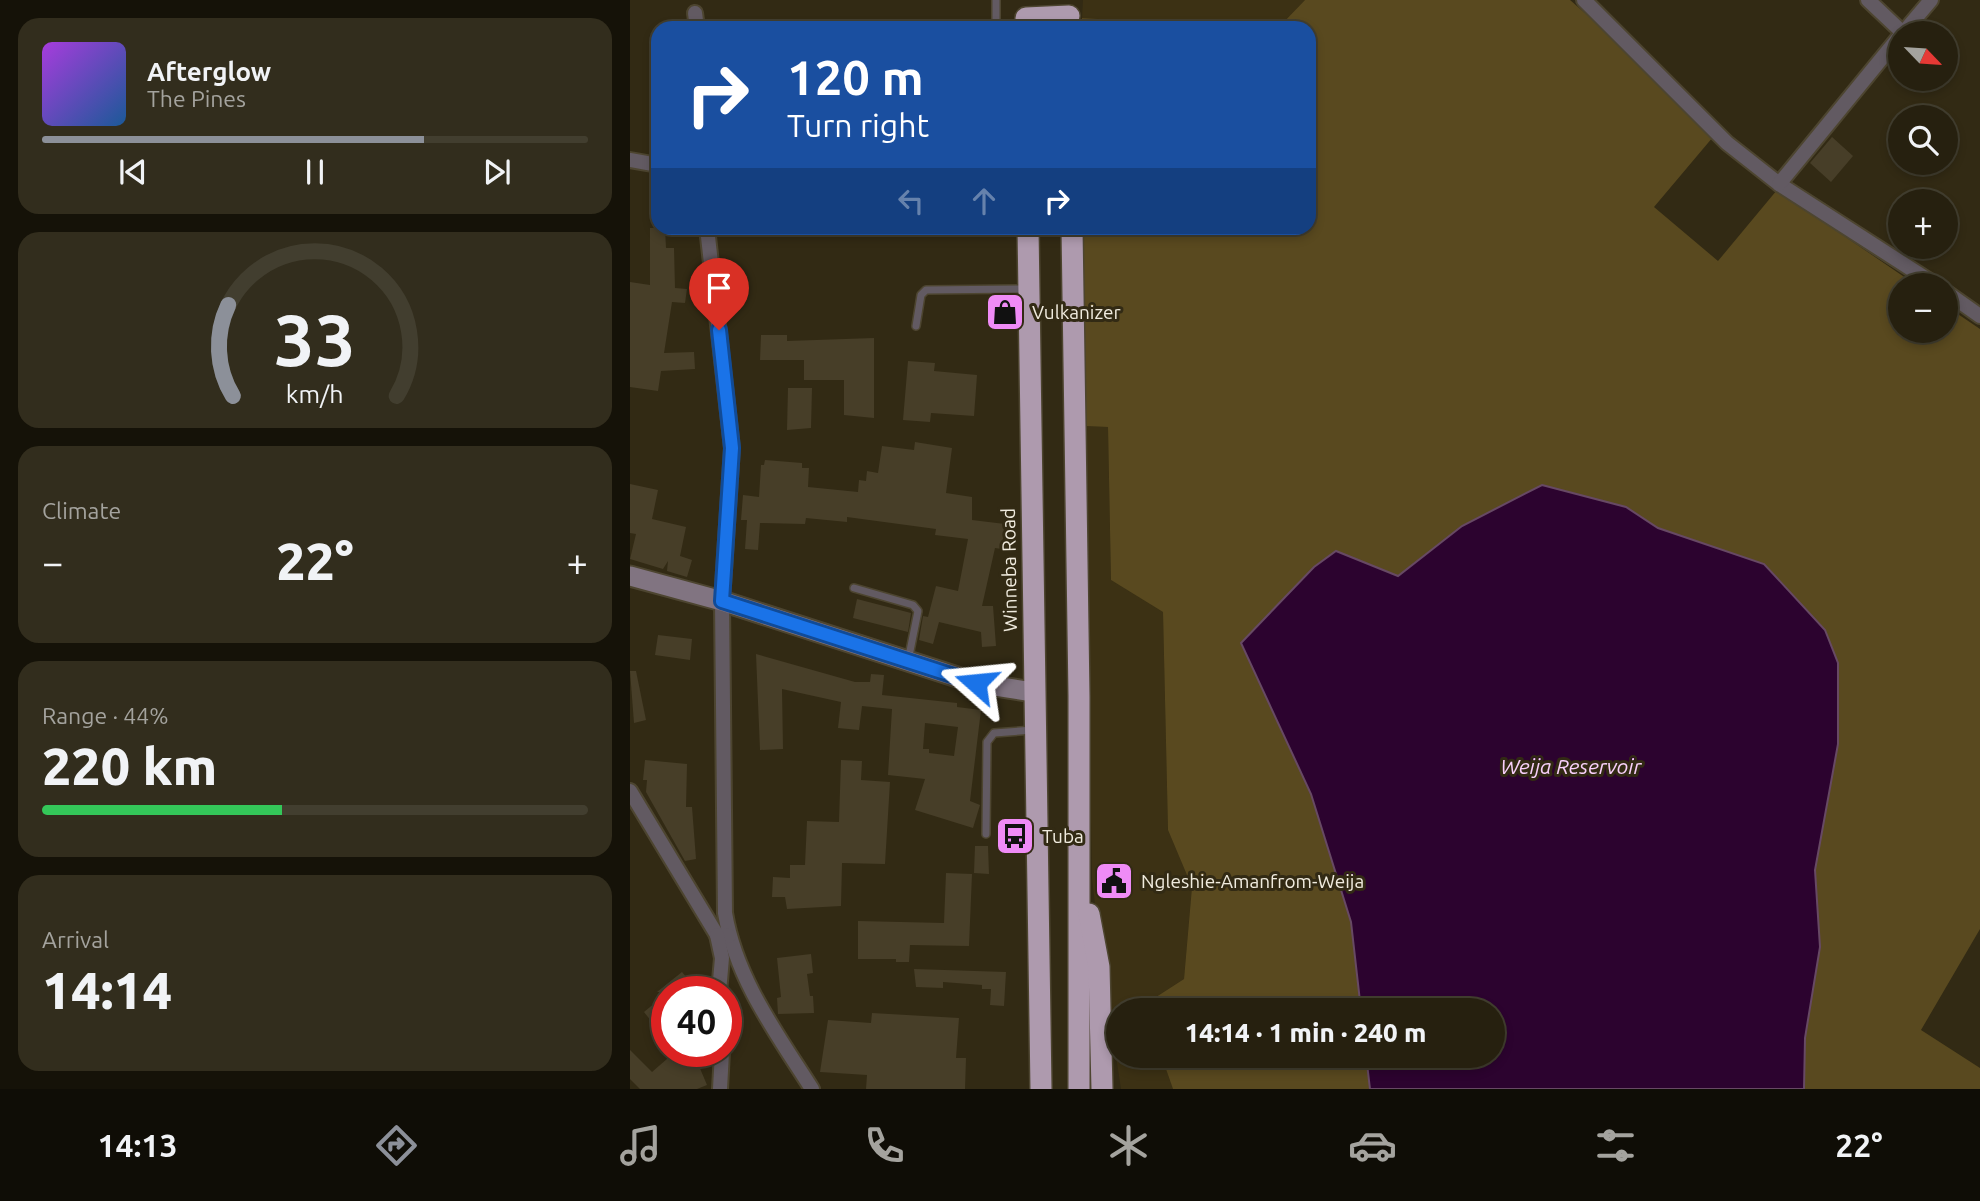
<!DOCTYPE html>
<meta charset="utf-8">
<style>
body{margin:0;font-family:Ubuntu,sans-serif;background:#322d1d;color:#f1f3f6;height:100vh;display:flex;flex-direction:column;font-size:26px;white-space:nowrap}
*{box-sizing:border-box;margin:0}
p{font-size:23px;color:#a4a39e}
.icon{flex:none;width:38px;height:38px;fill:none;stroke:currentColor;stroke-width:2;stroke-linecap:round;stroke-linejoin:round}
.map{position:relative;flex:1;overflow:hidden}
.sheet{display:flex;flex-direction:column;gap:18px;padding:18px;background:#151208;width:630px}
.sheet>*{flex:none}
.banner{position:absolute;left:21px;top:21px;width:665px;height:214px;border-radius:21px;box-shadow:0 4px 10px #0003,0 0 0 2px #423e2f;background:#1a4fa0;color:#fff;overflow:hidden}
.needle{width:46px;rotate:115deg}
.controls{position:absolute;left:1258px;top:21px;display:grid;gap:14px}
.controls a{display:grid;place-items:center;width:70px;height:70px;border-radius:50%;background:#26200f;box-shadow:0 4px 10px #0003,0 0 0 2px #423e2f;font-size:35px}
.speed{position:absolute;left:21px;top:976px;display:flex;gap:14px;font-size:35px;font-weight:700;text-align:center}
.speed>*{display:grid;place-content:center;width:91px;height:91px;border-radius:50%;background:#26200f;box-shadow:0 4px 10px #0003,0 0 0 2px #423e2f;line-height:1}
.speed .limit{border:10px solid #d22;background:#fff;color:#111}
.pin{position:absolute;display:grid;place-items:center;width:60px;height:60px;color:#fff;margin:-72px -30px;border-radius:50% 50% 50% 0;rotate:-45deg;box-shadow:0 0 7px #0007}
.pin .icon{rotate:45deg}
.me{position:absolute;width:77px;margin:-38px;rotate:288deg;stroke-linejoin:round;filter:drop-shadow(0 0 5px #0008)}
.turn{display:flex;align-items:center;gap:24px;height:147px;padding:0 21px;font-size:32px}
.turn .icon{width:91px;height:91px;stroke-width:2.5}
.turn b{display:block;font-size:49px;line-height:60px}
.lanes{display:flex;align-items:center;height:66px;padding:0 21px;background:#0003;justify-content:center;gap:35px;direction:ltr}
.lanes .off{opacity:.35}
.big{font-size:52px;font-weight:800;line-height:1.1}
.sheet .widget{flex:1;display:flex;flex-direction:column;justify-content:center;gap:10px;min-width:0;padding:0 24px;border-radius:21px;background:#322d1d}
.sheet .dial{align-items:center;gap:0}
.dial svg{height:182px;overflow:visible;fill:none;stroke:#423e2f;stroke-width:7;stroke-linecap:round;text-anchor:middle}
.dial text{fill:#f1f3f6;stroke:none}
.song{display:flex;align-items:center;gap:21px}
.cover{width:84px;height:84px;border-radius:10px;background:linear-gradient(135deg,hsl(280 70% 55%),hsl(210 70% 35%))}
.played{height:7px;border-radius:4px;background:linear-gradient(90deg,#8c9099 70%,#423e2f 70%)}
.keys{display:flex;justify-content:space-around;direction:ltr}
.heat{display:flex;justify-content:space-between;align-items:center;font-size:38px;direction:ltr}
.charge{height:10px;border-radius:5px;background:linear-gradient(90deg,#34c759 44%,#423e2f 0)}
.trip{position:absolute;left:476px;top:998px;width:399px;height:70px;border-radius:35px;background:#26200f;box-shadow:0 4px 10px #0003,0 0 0 2px #423e2f;font-weight:800;line-height:70px;text-align:center}
.tab-bar{display:flex;height:112px;justify-content:space-around;align-items:center;background:#0f0d06;color:#a4a39e}
.tab-bar .icon{width:49px;height:49px}
.tab-bar .on{color:#8c9099}
.tab-bar b{font-size:32px;color:#f1f3f6}
main{display:flex;flex:1;min-height:0}
.map>svg:first-child{display:block}
.built{fill:#3c3114}
.green{fill:#59491f}
.water{fill:#2c032f;stroke:#674964;stroke-width:2}
.building{fill:#473e28;fill-rule:evenodd}
.lines{fill:none;stroke-linecap:round;stroke-linejoin:round}
.lane-casing{stroke:#4d4530;stroke-width:10}
.street-casing{stroke:#4d4530;stroke-width:18}
.secondary-casing{stroke:#4d4530;stroke-width:23}
.highway-casing{stroke:#4d4530;stroke-width:24}
.lane{stroke:#625a62;stroke-width:7}
.street{stroke:#625a62;stroke-width:14}
.secondary{stroke:#817481;stroke-width:19}
.highway{stroke:#ae9aae;stroke-width:21}
.route-casing{stroke:#114b97;stroke-width:18}
.route{stroke:#1a73e8;stroke-width:12}
.labels{text-anchor:middle;stroke-width:6;stroke-linejoin:round;paint-order:stroke}
.poi-label{font-size:19px;fill:#f0ebde;stroke:#322a14;text-anchor:start}
.street-label{font-size:19px;fill:#f0ebde;stroke:#322a14}
.water-label{font-size:21px;font-style:italic;fill:#f9d0fb;stroke:#322a14}
</style>
<main>
<section class="sheet">
<div class="widget">
<div class="song"><i class="cover"></i><div><b>Afterglow</b><p>The Pines</p></div></div>
<div class="played"></div>
<div class="keys"><svg class="icon" aria-label="previous" viewBox="0 0 24 24"><path d="M18 5L8 12l10 7zM5 5v14"/></svg><svg class="icon" aria-label="pause" viewBox="0 0 24 24"><path d="M8 5v14M16 5v14"/></svg><svg class="icon" aria-label="next" viewBox="0 0 24 24"><path d="M6 5l10 7-10 7zM19 5v14"/></svg></div>
</div>
<div class="widget dial"><svg viewBox="0 0 100 80">
<path d="M14 69A42 42 0 1 1 86 69"/>
<path d="M14 69A42 42 0 0 1 12 29" stroke="#8c9099"/>
<text x="50" y="56" font-size="32" font-weight="700">33</text>
<text x="50" y="72" font-size="11">km/h</text>
</svg></div>
<div class="widget"><p>Climate</p>
<div class="heat"><a>−</a><b class="big">22°</b><a>+</a></div>
</div>
<div class="widget"><p>Range · 44%</p><b class="big">220 km</b><div class="charge"></div></div>
<div class="widget"><p>Arrival</p><b class="big">14:14</b></div>
</section>
<div class="map">
<svg width="1350" height="1089" viewBox="0 0 1350 1089">
<rect width="100%" height="100%" fill="#322a14"/>
<!-- built -->
<g class="built">
<path d="M453 0H675L648 28H616L452 18Z"/>
<path d="M454 426 478 427 481 580 533 612 538 830 562 887 554 979 523 999V1010H488V1055H531L543 1089H491L473 971 462 879Z"/>
</g>
<!-- green -->
<g class="green">
<path d="M675 0H940L971 27 1083 137 1024 207 1088 261 1147 190 1286 285H1270V331H1316V306L1350 329V929L1291 1030 1350 1068V1089H1174L1175 1038 1190 947 1185 870 1208 744 1134 564 1028 528 996 507 832 526 768 576 611 642 681 794 721 922 731 1010H523V999L554 979 562 887 538 830 533 612 481 580 478 427 454 426 453 228H679V28H648Z"/>
<path d="M452 18 616 28H452Z"/>
<path d="M531 1055H736L740 1089H543Z"/>
</g>
<!-- water -->
<path class="water" d="M912 485 996 507 1028 528 1134 564 1195 630 1208 663V744L1185 870 1190 947 1175 1038 1174 1089H740L736 1055H863V1010H731L721 922 681 794 611 643 684 567 706 551 768 576 832 526Z"/>
<!-- building -->
<g class="building">
<path d="M1202 137 1223 156 1201 182 1180 163Z"/>
<path d="M20 228H35L36 248H44L45 288 57 289 55 303 42 302 34 353 64 352 65 369 31 371 28 391 0 387V282L20 285Z"/>
<path d="M131 335H157V341L244 338V418L214 415V380H174V360H130Z"/>
<path d="M278 361 305 363 304 371 347 375 344 416 301 413 300 422 273 420Z"/>
<path d="M158 388H182L181 428 157 430Z"/>
<path d="M285 442 322 448 316 493 342 497V520L375 524 372 549 365 548 352 606H363L366 646 352 647 351 632 309 622 303 644 289 640 293 616 298 617 306 586 328 591 338 539 305 535 306 529 217 517V522L176 518 175 524 130 523 128 550 115 549 117 520H111L113 495 129 497 131 465H134L135 460 172 463V468H179L178 487 228 492 229 480 236 481 237 471 248 473 252 446 284 450Z"/>
<path d="M0 484 28 490 22 519 56 527 50 556 62 560 57 577 37 571 38 561 33 569 0 559 6 534 0 533Z"/>
<path d="M227 599 281 613 278 632 223 618Z"/>
<path d="M28 635 62 639 60 660 25 655Z"/>
<path d="M126 654 225 682H240L241 674 254 675 252 695 327 703V707L351 710 340 801 350 805 343 828 285 810 295 779 258 775 262 709 232 706 229 730 208 728 211 702 152 689 153 749 130 750ZM295 723 328 727 324 756 299 753V749H293Z"/>
<path d="M0 671H6L16 720 4 723Z"/>
<path d="M15 760 57 764 56 807H62L66 859 55 861 16 792 17 780H13Z"/>
<path d="M211 760 232 761 231 780 260 782 255 864 212 863 211 906 157 909 155 897H142L143 877 160 878V865H175L177 821 209 822Z"/>
<path d="M345 846H358L359 874 344 873Z"/>
<path d="M316 873 342 874 339 946 280 945 279 962H266V959H228V921L314 923Z"/>
<path d="M181 954 183 973 177 974 180 996H183L184 1013 148 1014 147 998 151 997 147 958Z"/>
<path d="M284 969 376 972 374 1006 360 1005 361 989H352V985L313 982V988L286 987Z"/>
<path d="M52 972 61 983 58 986 63 992H27Z"/>
<path d="M37 993V1041L14 1012Z"/>
<path d="M242 1013 329 1018 326 1058H336L335 1089H236L237 1075 190 1072 198 1020 241 1023Z"/>
<path d="M0 1050 22 1072 45 1052H62L72 1064 69 1066 77 1085 67 1089H10L0 1079Z"/>
</g>
<g class="lines">
<defs>
<g id="lane">
<path d="M366 0V28"/>
<path d="M286 326 291 295 296 290 398 289"/>
<path d="M224 588 283 605 288 611 278 661"/>
<path d="M356 834 357 742 364 733 403 730"/>
</g>
<g id="street">
<path d="M954 0 1097 143 1149 184 1306 285"/>
<path d="M1238 0 1273 33"/>
<path d="M65 13 67 28"/>
<path d="M1273 33 1301 0"/>
<path d="M0 160 28 165"/>
<path d="M1149 184 1270 36"/>
<path d="M77 228 102 448 92 601 95 913C106 979 147 1034 182 1089"/>
<path d="M1316 292 1350 316"/>
<path d="M0 791 87 935 99 936"/>
<path d="M87 935 92 958 89 992"/>
<path d="M90 1089 92 1052"/>
</g>
<path id="secondary" d="M0 576 92 601 346 683 403 692"/>
<g id="highway">
<path d="M396 18 439 16"/>
<path d="M398 228 411 1089"/>
<path d="M442 228 449 696V1089"/>
<path d="M459 914 469 967 472 1089"/>
</g>
</defs>
<!-- lane casing -->
<use href="#lane" class="lane-casing"/>
<!-- street casing -->
<use href="#street" class="street-casing"/>
<!-- secondary casing -->
<use href="#secondary" class="secondary-casing"/>
<!-- highway casing -->
<use href="#highway" class="highway-casing"/>
<!-- lane -->
<use href="#lane" class="lane"/>
<!-- street -->
<use href="#street" class="street"/>
<!-- secondary -->
<use href="#secondary" class="secondary"/>
<!-- highway -->
<use href="#highway" class="highway"/>
</g>
<g class="lines">
<defs>
<path id="route" d="M89 330 102 448 92 601 346 683"/>
</defs>
<!-- route casing -->
<use href="#route" class="route-casing"/>
<!-- route -->
<use href="#route" class="route"/>
</g>
<!-- icons -->
<defs>
<symbol id="shop-square" viewBox="-11 -11 22 22"><rect x="-9" y="-9" width="18" height="18" rx="4" fill="#ef8bf6" stroke="#322a14"/><path d="M-5-2.5h2.3a2.7 3.5 0 0 1 5.4 0H5L5.5 6h-11ZM-1.5-2.5h3a1.5 2.3 0 0 0-3 0Z" fill="#111"/></symbol>
<symbol id="bus-square" viewBox="-11 -11 22 22"><rect x="-9" y="-9" width="18" height="18" rx="4" fill="#ef8bf6" stroke="#322a14"/><path d="M-5-6H5V4H4V6H2V4H-2V6H-4V4H-5ZM-3.5-4V0h7V-4ZM-3.5 1.2v1.5H-2V1.2ZM2 1.2v1.5H3.5V1.2Z" fill="#111"/></symbol>
<symbol id="civic-square" viewBox="-11 -11 22 22"><rect x="-9" y="-9" width="18" height="18" rx="4" fill="#ef8bf6" stroke="#322a14"/><path d="M-.6-6.5H3V-4.5H.6V-3L4-1V1h2V6H-6V1h2V-1L-.6-3ZM-1.2 2.5V6h2.4V2.5Z" fill="#111"/></symbol>
</defs>
<g fill-rule="evenodd">
<use href="#shop-square" x="353" y="290" width="44" height="44"/>
<use href="#bus-square" x="363" y="814" width="44" height="44"/>
<use href="#civic-square" x="462" y="859" width="44" height="44"/>
</g>
<g class="labels">
<!-- poi labels -->
<g class="poi-label">
<text x="402" y="319">Vulkanizer</text>
<text x="412" y="843">Tuba</text>
<text x="511" y="888">Ngleshie-Amanfrom-Weija</text>
</g>
<!-- street labels -->
<g class="street-label">
<text transform="translate(379 570) rotate(-91)" y="7">Winneba Road</text>
</g>
<!-- water labels -->
<g class="water-label">
<text x="941" y="774">Weija Reservoir</text>
</g>
</g>
</svg>
<div class="controls">
<a><svg class="needle" viewBox="-14 -14 28 28"><path d="M0-13l5 13h-10z" fill="#e53935"/><path d="M0 13l5-13h-10z" fill="#a4a39e"/></svg></a>
<a><svg class="icon" aria-label="search" viewBox="0 0 24 24"><circle cx="10" cy="10" r="6"/><path d="M15 15l6 6"/></svg></a>
<a>+</a>
<a>−</a>
</div>
<div class="speed"><div class="limit">40</div></div>
<div class="pin" style="left:89px;top:330px;background:#d93025"><svg class="icon" aria-label="arrive" viewBox="0 0 24 24"><path d="M6 21V4h12l-3 4 3 4H6"/></svg></div>
<svg class="me" style="left:346px;top:683px" viewBox="-20 -20 40 40"><path d="M0-17L14 15 0 8-14 15z" fill="#1a73e8" stroke="#fff" stroke-width="4"/></svg>
<div class="trip">14:14 · 1 min · 240 m</div>
<div class="banner">
<div class="turn"><svg class="icon" aria-label="right" viewBox="0 0 24 24"><path d="M7 20v-9h11M14 6l5 5-5 5"/></svg><div><b>120 m</b>Turn right</div></div>
<div class="lanes"><svg class="icon off" aria-label="left" viewBox="0 0 24 24"><path d="M17 20v-9H6M10 6l-5 5 5 5"/></svg><svg class="icon off" aria-label="ahead" viewBox="0 0 24 24"><path d="M12 20V5M6 11l6-6 6 6"/></svg><svg class="icon" aria-label="right" viewBox="0 0 24 24"><path d="M7 20v-9h11M14 6l5 5-5 5"/></svg></div>
</div>
</div>
</main>
<nav class="tab-bar">
<b>14:13</b>
<svg class="icon on" aria-label="directions" viewBox="0 0 24 24"><path d="M12 3l9 9-9 9-9-9zM9 14v-3h6M13 9l2 2-2 2"/></svg>
<svg class="icon" aria-label="music" viewBox="0 0 24 24"><path d="M9 18V5l10-2v13"/><circle cx="6" cy="18" r="3"/><circle cx="16" cy="16" r="3"/></svg>
<svg class="icon" aria-label="phone" viewBox="0 0 24 24"><path d="M5 4h4l2 5-3 2q2 4 5 5l2-3 5 2v4C11 20 4 13 5 4z"/></svg>
<svg class="icon" aria-label="climate" viewBox="0 0 24 24"><path d="M12 3v18M4 7l16 10M4 17L20 7"/></svg>
<svg class="icon" aria-label="car" viewBox="0 0 24 24"><path d="M5 17H2v-5l4-1 3-4h7l3 4 3 1v5h-3M9 17h6M6 11h13"/><circle cx="7" cy="17" r="2"/><circle cx="17" cy="17" r="2"/></svg>
<svg class="icon" aria-label="filters" viewBox="0 0 24 24"><path d="M4 7h16M4 17h16"/><circle cx="9" cy="7" r="2"/><circle cx="15" cy="17" r="2"/></svg>
<b>22°</b>
</nav>
